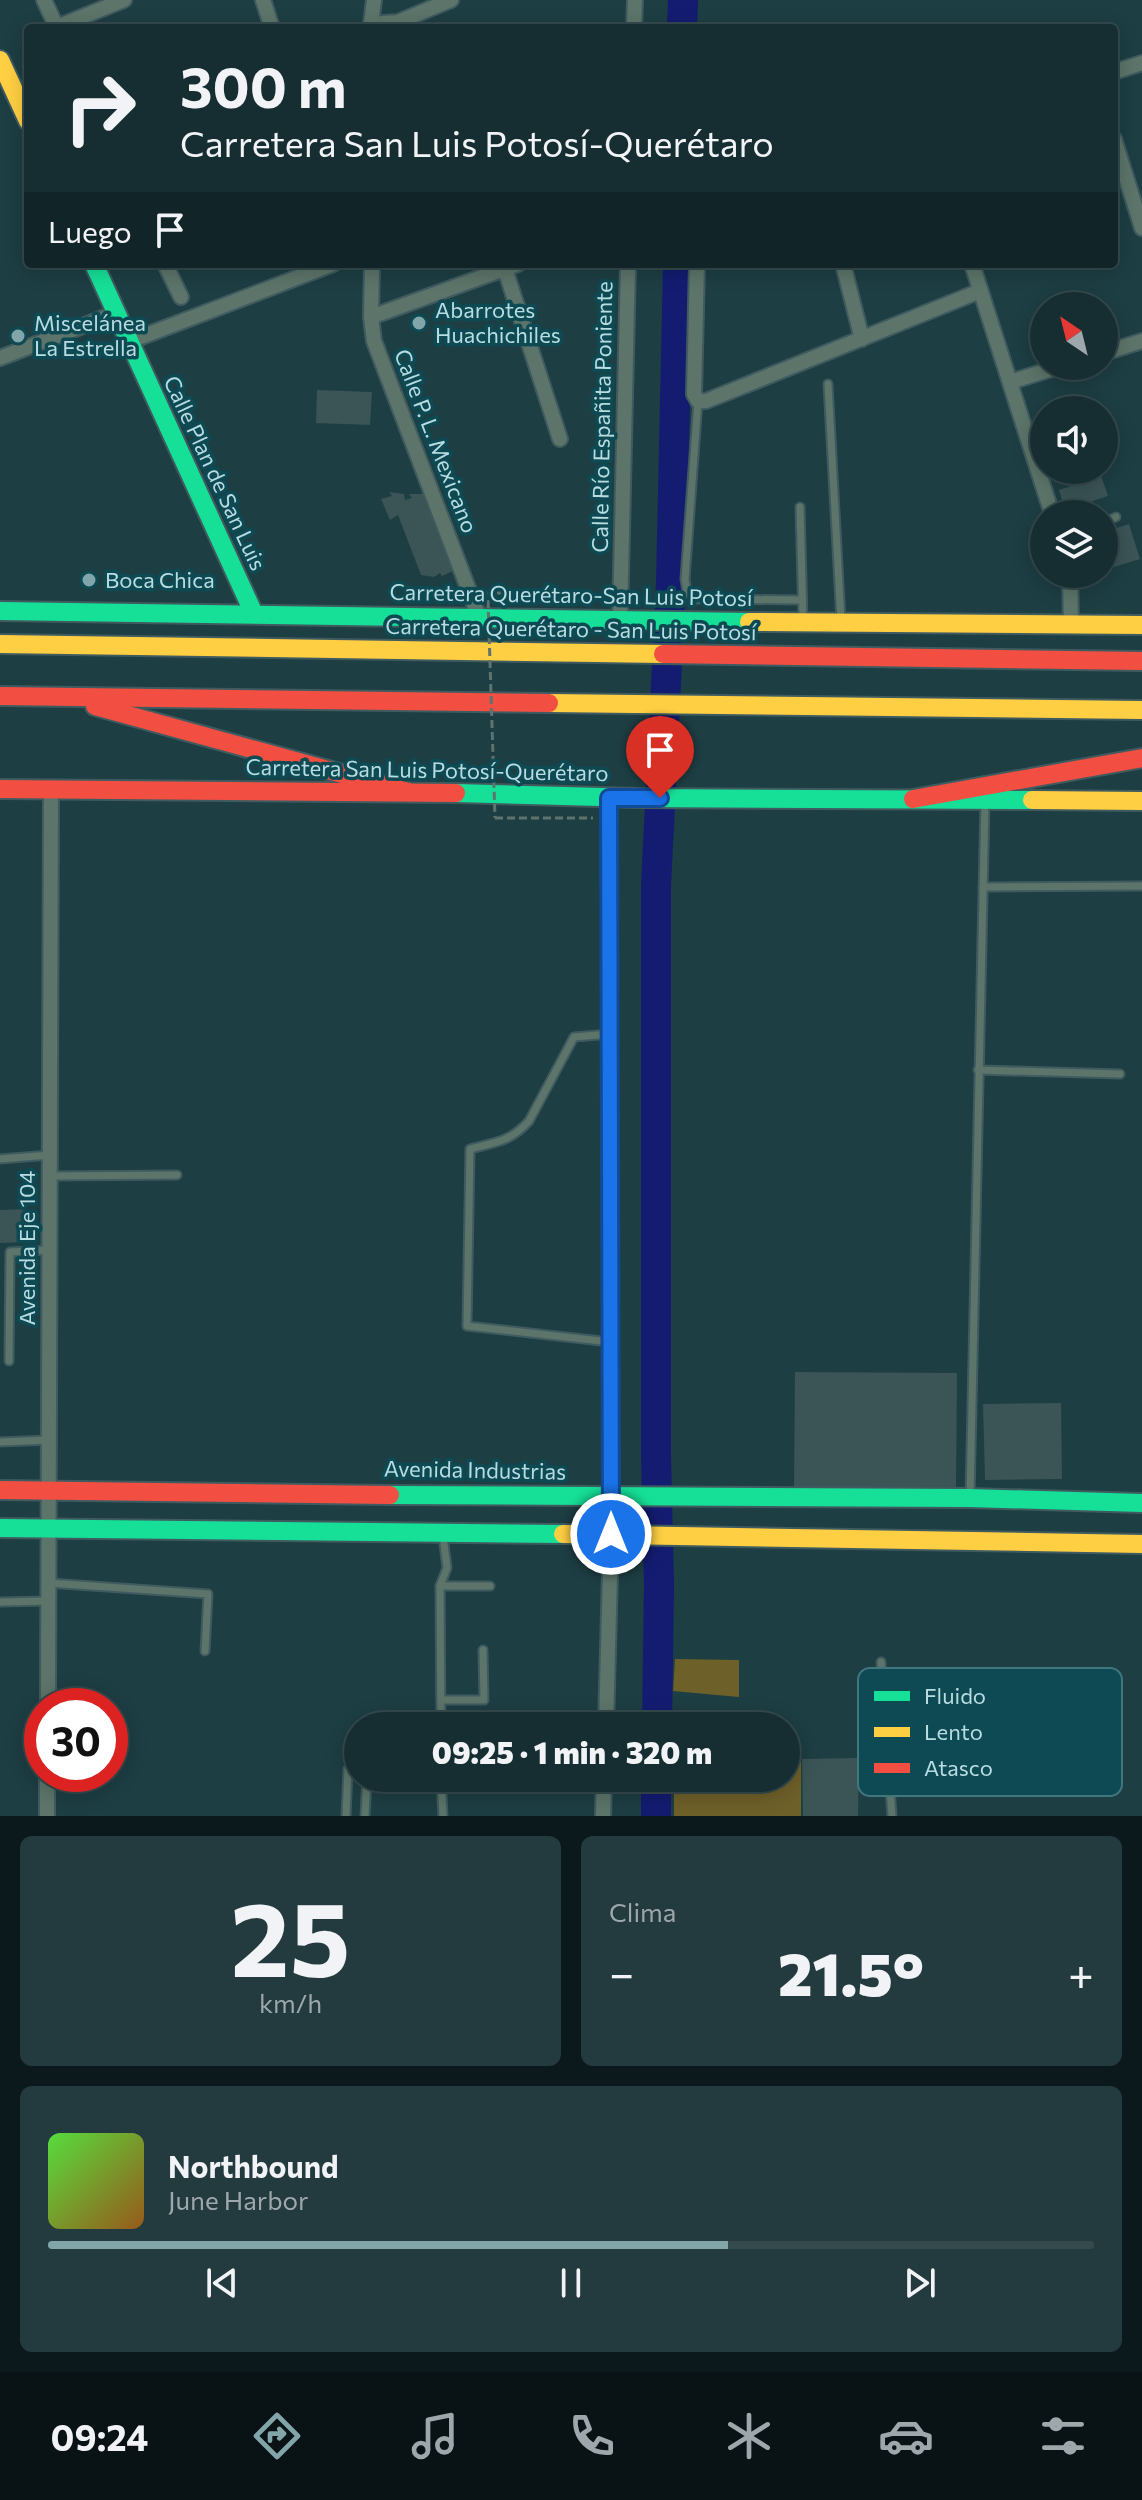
<!DOCTYPE html>
<html lang="es">
<meta charset="utf-8">
<style>
body{margin:0;font-family:Commissioner,sans-serif;background:#233a3e;color:#f1f3f6;height:100vh;display:flex;flex-direction:column;font-size:30px;white-space:nowrap}
*{box-sizing:border-box;margin:0}
p{font-size:26px;color:#9ea8ac}
.icon{flex:none;width:44px;height:44px;fill:none;stroke:currentColor;stroke-width:2;stroke-linecap:round;stroke-linejoin:round}
.map{position:relative;height:1816px;overflow:hidden}
.sheet{display:flex;flex-direction:column;gap:20px;padding:20px;background:#0c191c;flex:1}
.sheet>*{flex:none}
.banner{position:absolute;left:24px;top:24px;width:1094px;height:244px;border-radius:8px;box-shadow:0 4px 20px #0003,0 0 0 2px #354a4d;background:#162e32;color:#f1f3f6;overflow:hidden}
.needle{width:52px;rotate:325deg}
.controls{position:absolute;left:1030px;top:292px;display:grid;gap:16px}
.controls a{display:grid;place-items:center;width:88px;height:88px;border-radius:50%;background:#162e32;box-shadow:0 4px 20px #0003,0 0 0 2px #354a4d;font-size:40px}
.speed{position:absolute;left:24px;top:1688px;display:flex;gap:16px;font-size:40px;font-weight:700;text-align:center}
.speed>*{display:grid;place-content:center;width:104px;height:104px;border-radius:50%;background:#162e32;box-shadow:0 4px 20px #0003,0 0 0 2px #354a4d;line-height:1}
.speed .limit{border:12px solid #d22;background:#fff;color:#111}
.pin{position:absolute;display:grid;place-items:center;width:68px;height:68px;color:#fff;margin:-82px -34px;border-radius:50% 50% 50% 0;rotate:-45deg;box-shadow:0 0 8px #0007}
.pin .icon{rotate:45deg}
.me{position:absolute;width:88px;margin:-44px;rotate:0deg;stroke-linejoin:round;filter:drop-shadow(0 0 6px #0008)}
.turn{display:flex;align-items:center;gap:28px;height:168px;padding:0 24px;font-size:36px}
.turn .icon{width:104px;height:104px;stroke-width:2.5}
.turn b{display:block;font-size:56px;line-height:68px}
.then{display:flex;align-items:center;height:76px;padding:0 24px;background:#0003;gap:16px;font-size:30px}
.big{font-size:60px;font-weight:800;line-height:1.1}
.sheet .card{flex:1;display:flex;flex-direction:column;justify-content:center;gap:12px;min-width:0;padding:0 28px;border-radius:12px;background:#233a3e}
.sheet .dial{align-items:center;gap:0}
.dial b{font-size:104px;line-height:1}
.song{display:flex;align-items:center;gap:24px}
.cover{width:96px;height:96px;border-radius:12px;background:linear-gradient(135deg,hsl(110 70% 55%),hsl(30 70% 35%))}
.played{height:8px;border-radius:4px;background:linear-gradient(90deg,#82a5aa 65%,#354a4d 65%)}
.keys{display:flex;justify-content:space-around;direction:ltr}
.heat{display:flex;justify-content:space-between;align-items:center;font-size:44px;direction:ltr}
.sheet .tiles{flex:1;display:grid;gap:20px;grid-template-columns:1fr 1fr}
.card:last-child{grid-column:span 2}
.trip{position:absolute;left:344px;top:1712px;width:456px;height:80px;border-radius:40px;background:#162e32;box-shadow:0 4px 20px #0003,0 0 0 2px #354a4d;font-weight:800;line-height:80px;text-align:center}
.tab-bar{display:flex;height:128px;justify-content:space-around;align-items:center;background:#091214;color:#9ea8ac}
.tab-bar .icon{width:56px;height:56px}
.tab-bar .selected{color:#82a5aa}
.tab-bar b{font-size:36px;color:#f1f3f6}
.map>svg:first-child{display:block}
.green{fill:#6e6029}
.lines{fill:none;stroke-linecap:round;stroke-linejoin:round}
.river{stroke:#131c70;stroke-width:30}
.building{fill:#3b5456}
.lane-casing{stroke:#3f5b60;stroke-width:11}
.street-casing{stroke:#3f5b60;stroke-width:18}
.fast-casing{stroke:#3f5b60;stroke-width:22}
.slow-casing{stroke:#3f5b60;stroke-width:22}
.jam-casing{stroke:#3f5b60;stroke-width:22}
.path{stroke:#5e736d;stroke-width:3;stroke-dasharray:8 4;stroke-linecap:butt}
.lane{stroke:#5c7469;stroke-width:7}
.street{stroke:#5c7469;stroke-width:14}
.fast{stroke:#16e098;stroke-width:18}
.slow{stroke:#ffcf43;stroke-width:18}
.jam{stroke:#f24e42;stroke-width:18}
.path-bridge{stroke:#5e736d;stroke-width:3;stroke-dasharray:8 4;stroke-linecap:butt}
.route-casing{stroke:#114b97;stroke-width:20}
.route{stroke:#1a73e8;stroke-width:14}
.poi-dot{fill:#82a5aa;stroke:#0d4a53;stroke-width:3}
.labels{text-anchor:middle;stroke-width:7;stroke-linejoin:round;paint-order:stroke}
.poi-label{font-size:22px;fill:#b9dce2;stroke:#0d4a53;text-anchor:start}
.street-label{font-size:22px;fill:#b9dce2;stroke:#0d4a53}
.key{fill:#0d4a53;stroke:#41767e;stroke-width:2}
.key-label{font-size:22px;fill:#b9dce2}
</style>
<div class="map">
<svg width="1142" height="1816" viewBox="0 0 1142 1816">
<rect width="100%" height="100%" fill="#1d3e43"/>
<!-- green -->
<g class="green">
<path d="M675 1659 739 1660V1697L673 1691Z"/>
<path d="M786 1744H801V1816H674V1778H786Z"/>
</g>
<g class="lines">
<!-- river -->
<g class="river">
<path d="M682 28 683 0"/>
<path d="M657 1726 659 1586 656 1456V885L671 583 678 264"/>
<path d="M656 1816V1778"/>
</g>
</g>
<!-- building -->
<g class="building">
<path d="M317 390 372 392 370 425 316 423Z"/>
<path d="M1101 476 1108 496 1065 510 1059 490Z"/>
<path d="M389 492 404 494 405 500 412 498 409 494H428L453 571 442 576 440 573 434 577 421 575 398 515 390 520 381 499 392 496Z"/>
<path d="M1129 524 1140 559 1104 570V532Z"/>
<path d="M25 1209 26 1242 0 1243V1210Z"/>
<path d="M795 1372 957 1373 956 1488 794 1487Z"/>
<path d="M1061 1403 1062 1479 985 1480 983 1404Z"/>
<path d="M859 1758 858 1816H803L802 1759Z"/>
</g>
<g class="lines">
<defs>
<g id="lane">
<path d="M828 384 841 621"/>
<path d="M698 401 685 579 687 592 696 599 802 600"/>
<path d="M800 507 803 621"/>
<path d="M1104 522 1116 517"/>
<path d="M983 887 1142 886"/>
<path d="M610 1034 574 1037 529 1121C510 1142 496 1142 470 1149L467 1326 610 1342"/>
<path d="M978 1070 1120 1074"/>
<path d="M0 1159 50 1155"/>
<path d="M50 1176 177 1175"/>
<path d="M9 1361 10 1252 49 1250"/>
<path d="M0 1442 49 1440"/>
<path d="M970 1498 985 802"/>
<path d="M49 1583 208 1594 205 1651"/>
<path d="M440 1586H490"/>
<path d="M0 1602 48 1601"/>
<path d="M881 1662 892 1816"/>
<path d="M442 1700H484L483 1650"/>
<path d="M441 1726 440 1586 447 1568 443 1536"/>
<path d="M441 1778 443 1816"/>
<path d="M510 1778 531 1779"/>
<path d="M346 1816 348 1769 358 1770"/>
<path d="M365 1816 367 1778"/>
</g>
<g id="street">
<path d="M44 0 57 28"/>
<path d="M263 0 272 28"/>
<path d="M371 24 398 22 451 0"/>
<path d="M371 24 374 0"/>
<path d="M57 27 124 0"/>
<path d="M634 28 635 0"/>
<path d="M1114 72 1142 63"/>
<path d="M1114 139 1142 228"/>
<path d="M165 264 181 297"/>
<path d="M372 264 371 317 374 341 479 617"/>
<path d="M697 264 694 394 698 401H706L980 291"/>
<path d="M843 264 862 339"/>
<path d="M972 264 1052 514"/>
<path d="M505 269 560 439"/>
<path d="M371 317 518 264"/>
<path d="M128 342 333 264"/>
<path d="M1104 353 1142 341"/>
<path d="M0 358 116 313"/>
<path d="M1010 382 1061 366"/>
<path d="M1070 574 1071 624"/>
<path d="M620 619 628 264"/>
<path d="M48 1706 51 790"/>
<path d="M606 1726 611 1534 609 798"/>
<path d="M47 1816V1774"/>
<path d="M603 1816 604 1778"/>
</g>
<g id="fast">
<path d="M94 264 254 614"/>
<path d="M0 611 749 622"/>
<path d="M456 793 638 798 1032 800"/>
<path d="M390 1495 970 1498 1142 1503"/>
<path d="M0 1528 563 1534"/>
</g>
<g id="slow">
<path d="M0 60 28 121"/>
<path d="M749 622 1142 625"/>
<path d="M0 644 663 654"/>
<path d="M549 703 1142 710"/>
<path d="M1032 800 1142 801"/>
<path d="M563 1534 1142 1544"/>
</g>
<g id="jam">
<path d="M663 654 1142 661"/>
<path d="M0 696 549 703"/>
<path d="M95 706 408 792"/>
<path d="M0 789 456 793"/>
<path d="M913 799 1142 758"/>
<path d="M0 1490 390 1495"/>
</g>
</defs>
<!-- lane casing -->
<use href="#lane" class="lane-casing"/>
<!-- street casing -->
<use href="#street" class="street-casing"/>
<!-- fast casing -->
<use href="#fast" class="fast-casing"/>
<!-- slow casing -->
<use href="#slow" class="slow-casing"/>
<!-- jam casing -->
<use href="#jam" class="jam-casing"/>
<!-- path -->
<g class="path">
<path d="M485 593H516V599"/>
<path d="M495 818H593"/>
</g>
<!-- lane -->
<use href="#lane" class="lane"/>
<!-- street -->
<use href="#street" class="street"/>
<!-- fast -->
<use href="#fast" class="fast"/>
<!-- slow -->
<use href="#slow" class="slow"/>
<!-- jam -->
<use href="#jam" class="jam"/>
<!-- path-bridge -->
<path class="path-bridge" d="M488 600 495 818"/>
</g>
<g class="lines">
<defs>
<path id="route" d="M611 1534 609 798H660"/>
</defs>
<!-- route casing -->
<use href="#route" class="route-casing"/>
<!-- route -->
<use href="#route" class="route"/>
</g>
<!-- markers -->
<g class="poi-dot">
<circle cx="419" cy="323" r="8"/>
<circle cx="18" cy="336" r="8"/>
<circle cx="89" cy="580" r="8"/>
</g>
<g class="labels">
<!-- poi labels -->
<g class="poi-label">
<text x="435" y="318">Abarrotes<tspan x="435" dy="25">Huachichiles</tspan></text>
<text x="34" y="331">Miscelánea<tspan x="34" dy="25">La Estrella</tspan></text>
<text x="105" y="588">Boca Chica</text>
</g>
<!-- street labels -->
<g class="street-label">
<text transform="translate(602 417) rotate(-89)" y="8">Calle Río Españita Poniente</text>
<text transform="translate(436 441) rotate(69)" y="8">Calle P. L. Mexicano</text>
<text transform="translate(215 473) rotate(65)" y="8">Calle Plan de San Luis</text>
<text transform="translate(571 595) rotate(1)" y="8">Carretera Querétaro-San Luis Potosí</text>
<text transform="translate(571 629) rotate(1)" y="8">Carretera Querétaro - San Luis Potosí</text>
<text transform="translate(427 770) rotate(1)" y="8">Carretera San Luis Potosí-Querétaro</text>
<text transform="translate(27 1248) rotate(-90)" y="8">Avenida Eje 104</text>
<text transform="translate(475 1470) rotate(1)" y="8">Avenida Industrias</text>
</g>
</g>
<!-- legend -->
<rect x="858" y="1668" width="264" height="128" rx="12" class="key"/>
<rect x="874" y="1691" width="36" height="10" fill="#16e098"/>
<rect x="874" y="1727" width="36" height="10" fill="#ffcf43"/>
<rect x="874" y="1763" width="36" height="10" fill="#f24e42"/>
<g class="key-label">
<text x="924" y="1704">Fluido</text>
<text x="924" y="1740">Lento</text>
<text x="924" y="1776">Atasco</text>
</g>
</svg>
<div class="controls">
<a><svg class="needle" viewBox="-14 -14 28 28"><path d="M0-13l5 13h-10z" fill="#e53935"/><path d="M0 13l5-13h-10z" fill="#9ea8ac"/></svg></a>
<a><svg class="icon" aria-label="sound" viewBox="0 0 24 24"><path d="M4 9h4l5-4v14l-5-4H4zM17 9q2 3 0 6"/></svg></a>
<a><svg class="icon" aria-label="layers" viewBox="0 0 24 24"><path d="M12 4l9 5-9 5-9-5zM3 14l9 5 9-5"/></svg></a>
</div>
<div class="speed"><div class="limit">30</div></div>
<div class="pin" style="left:660px;top:798px;background:#d93025"><svg class="icon" aria-label="arrive" viewBox="0 0 24 24"><path d="M6 21V4h12l-3 4 3 4H6"/></svg></div>
<svg class="me" style="left:611px;top:1534px" viewBox="-20 -20 40 40"><circle r="17" fill="#1a73e8" stroke="#fff" stroke-width="3"/><path d="M0-11L8 9 0 5-8 9z" fill="#fff"/></svg>
<div class="trip">09:25 · 1 min · 320 m</div>
<div class="banner">
<div class="turn"><svg class="icon" aria-label="right" viewBox="0 0 24 24"><path d="M7 20v-9h11M14 6l5 5-5 5"/></svg><div><b>300 m</b>Carretera San Luis Potosí-Querétaro</div></div>
<div class="then">Luego<svg class="icon" aria-label="arrive" viewBox="0 0 24 24"><path d="M6 21V4h12l-3 4 3 4H6"/></svg></div>
</div>
</div>
<section class="sheet">
<div class="tiles">
<div class="card dial"><b>25</b><p>km/h</p></div>
<div class="card"><p>Clima</p>
<div class="heat"><a>−</a><b class="big">21.5°</b><a>+</a></div>
</div>
<div class="card">
<div class="song"><i class="cover"></i><div><b>Northbound</b><p>June Harbor</p></div></div>
<div class="played"></div>
<div class="keys"><svg class="icon" aria-label="previous" viewBox="0 0 24 24"><path d="M18 5L8 12l10 7zM5 5v14"/></svg><svg class="icon" aria-label="pause" viewBox="0 0 24 24"><path d="M8 5v14M16 5v14"/></svg><svg class="icon" aria-label="next" viewBox="0 0 24 24"><path d="M6 5l10 7-10 7zM19 5v14"/></svg></div>
</div>
</div>
</section>
<nav class="tab-bar">
<b>09:24</b>
<svg class="icon selected" aria-label="directions" viewBox="0 0 24 24"><path d="M12 3l9 9-9 9-9-9zM9 14v-3h6M13 9l2 2-2 2"/></svg>
<svg class="icon" aria-label="music" viewBox="0 0 24 24"><path d="M9 18V5l10-2v13"/><circle cx="6" cy="18" r="3"/><circle cx="16" cy="16" r="3"/></svg>
<svg class="icon" aria-label="phone" viewBox="0 0 24 24"><path d="M5 4h4l2 5-3 2q2 4 5 5l2-3 5 2v4C11 20 4 13 5 4z"/></svg>
<svg class="icon" aria-label="climate" viewBox="0 0 24 24"><path d="M12 3v18M4 7l16 10M4 17L20 7"/></svg>
<svg class="icon" aria-label="car" viewBox="0 0 24 24"><path d="M5 17H2v-5l4-1 3-4h7l3 4 3 1v5h-3M9 17h6M6 11h13"/><circle cx="7" cy="17" r="2"/><circle cx="17" cy="17" r="2"/></svg>
<svg class="icon" aria-label="filters" viewBox="0 0 24 24"><path d="M4 7h16M4 17h16"/><circle cx="9" cy="7" r="2"/><circle cx="15" cy="17" r="2"/></svg>
</nav>
